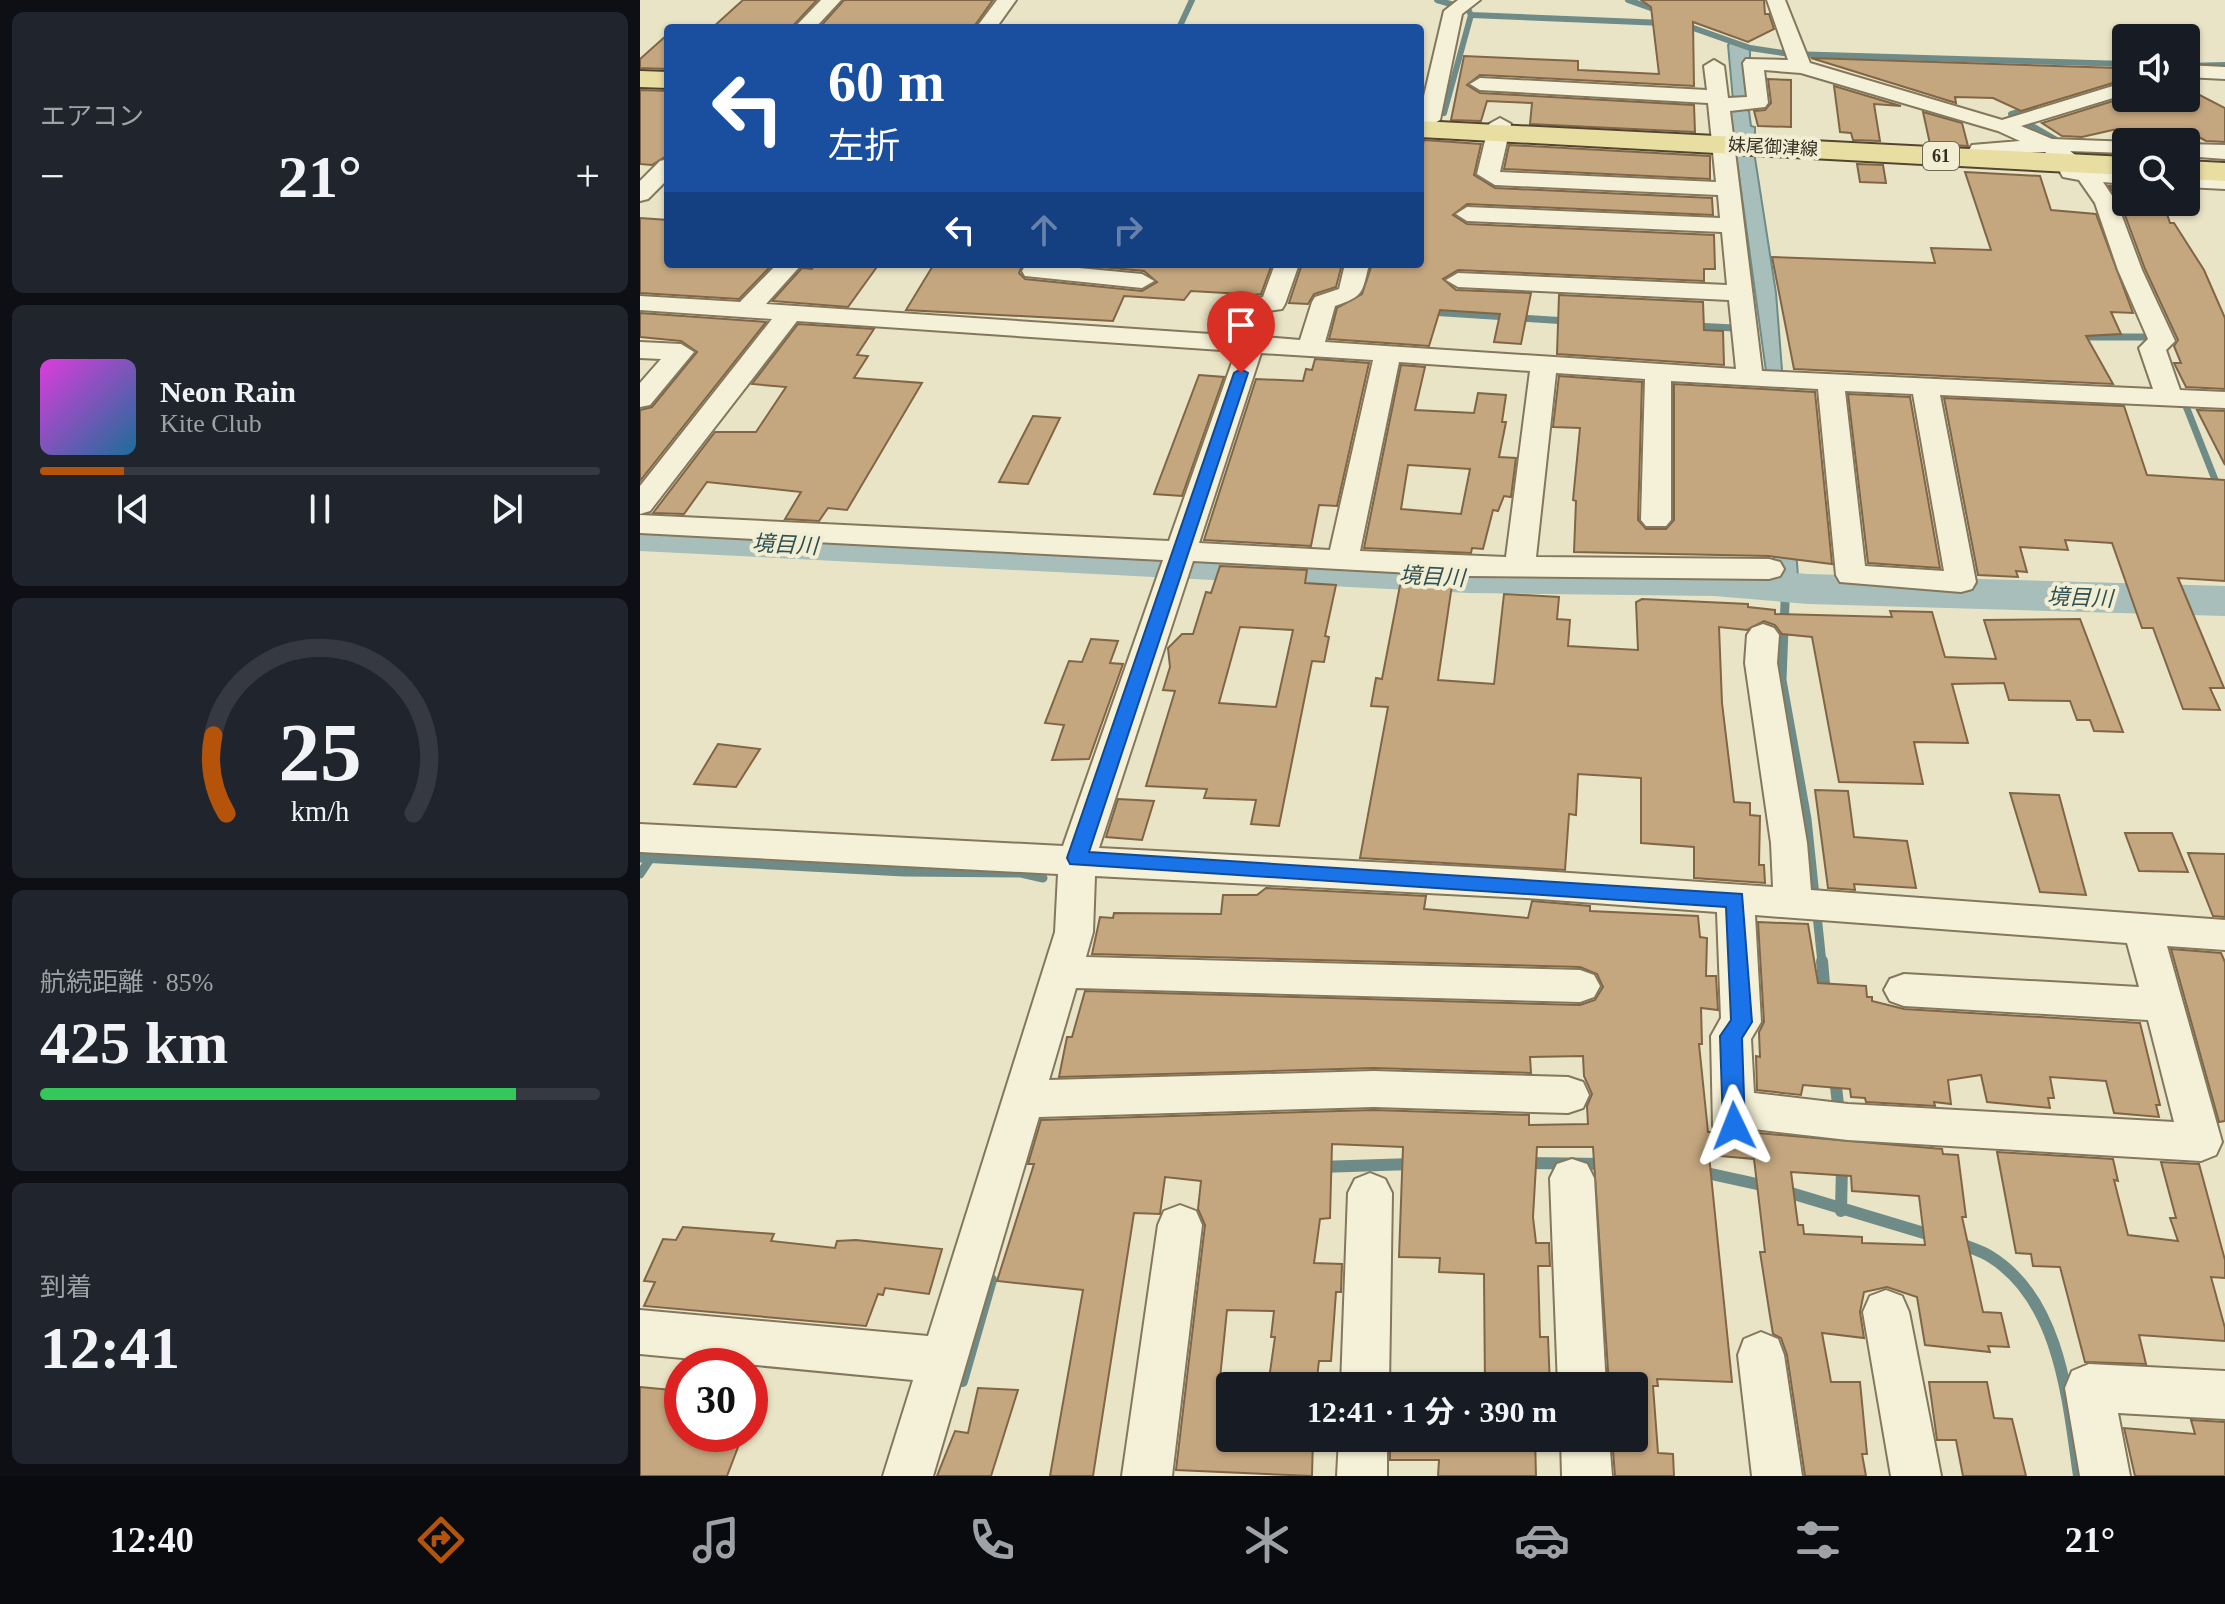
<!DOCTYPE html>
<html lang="ja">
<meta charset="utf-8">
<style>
body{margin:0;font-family:"Times New Roman","Noto Sans JP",serif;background:#20242c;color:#f1f3f6;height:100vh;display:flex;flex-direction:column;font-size:30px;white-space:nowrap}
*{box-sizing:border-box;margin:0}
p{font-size:26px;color:#9ea1a6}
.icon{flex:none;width:44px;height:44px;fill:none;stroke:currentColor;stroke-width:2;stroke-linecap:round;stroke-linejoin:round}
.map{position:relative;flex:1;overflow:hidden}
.sheet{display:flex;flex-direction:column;gap:12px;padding:12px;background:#0d0f14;width:640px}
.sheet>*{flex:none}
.top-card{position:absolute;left:24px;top:24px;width:760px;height:244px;border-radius:8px;box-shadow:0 2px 6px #0004;background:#1a4fa0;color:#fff;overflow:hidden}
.fabs{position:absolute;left:1472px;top:24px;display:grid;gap:16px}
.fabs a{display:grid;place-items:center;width:88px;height:88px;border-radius:8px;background:#171b24;box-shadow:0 2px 6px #0004;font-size:40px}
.speed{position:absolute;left:24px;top:1348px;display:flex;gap:16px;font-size:40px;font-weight:700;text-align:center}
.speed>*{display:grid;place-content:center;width:104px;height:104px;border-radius:50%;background:#171b24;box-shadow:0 2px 6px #0004;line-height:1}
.speed .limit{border:12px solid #d22;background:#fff;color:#111}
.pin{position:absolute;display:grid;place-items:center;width:68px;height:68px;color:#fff;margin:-82px -34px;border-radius:50% 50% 50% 0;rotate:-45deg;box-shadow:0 0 8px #0007}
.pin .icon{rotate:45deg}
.me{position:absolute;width:88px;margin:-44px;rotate:358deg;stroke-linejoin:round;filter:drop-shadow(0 0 6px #0008)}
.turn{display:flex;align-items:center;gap:28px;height:168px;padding:0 32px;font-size:36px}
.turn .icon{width:104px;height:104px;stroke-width:2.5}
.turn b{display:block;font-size:56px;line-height:68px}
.lanes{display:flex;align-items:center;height:76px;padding:0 32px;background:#0003;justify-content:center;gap:40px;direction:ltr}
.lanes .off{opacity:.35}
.big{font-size:60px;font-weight:700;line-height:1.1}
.sheet .widget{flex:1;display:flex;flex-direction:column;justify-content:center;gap:12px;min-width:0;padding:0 28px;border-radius:12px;background:#20242c}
.sheet .dial{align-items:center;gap:0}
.dial svg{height:208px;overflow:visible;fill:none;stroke:#363941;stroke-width:7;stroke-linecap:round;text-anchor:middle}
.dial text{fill:#f1f3f6;stroke:none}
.song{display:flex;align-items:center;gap:24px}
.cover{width:96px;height:96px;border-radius:12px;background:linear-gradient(135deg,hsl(300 70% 55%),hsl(200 70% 35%))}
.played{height:8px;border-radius:4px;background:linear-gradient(90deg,#b45309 15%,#363941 15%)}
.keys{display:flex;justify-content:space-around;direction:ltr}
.heat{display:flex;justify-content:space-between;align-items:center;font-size:44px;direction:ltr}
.charge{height:12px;border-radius:6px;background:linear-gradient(90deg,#34c759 85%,#363941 0)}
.trip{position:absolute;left:576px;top:1372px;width:432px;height:80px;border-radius:8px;background:#171b24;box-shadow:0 2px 6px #0004;font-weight:700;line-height:80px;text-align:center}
.dock{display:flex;height:128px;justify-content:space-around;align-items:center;background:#090b0e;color:#9ea1a6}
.dock .icon{width:56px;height:56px}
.dock .selected{color:#b45309}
.dock b{font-size:36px;color:#f1f3f6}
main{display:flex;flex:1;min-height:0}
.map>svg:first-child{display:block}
.water{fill:#a7beba;stroke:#6e8b88;stroke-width:2}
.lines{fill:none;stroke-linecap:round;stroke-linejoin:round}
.stream-far3{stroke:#6e8b88;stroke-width:6}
.stream-far2{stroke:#6e8b88;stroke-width:7}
.stream-far1{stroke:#6e8b88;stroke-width:9}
.stream{stroke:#6e8b88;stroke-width:12}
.river{fill:#a7beba;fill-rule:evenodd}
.building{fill:#c4a77f;stroke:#806645;stroke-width:2;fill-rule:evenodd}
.street-casing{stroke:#83775d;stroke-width:4}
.primary-casing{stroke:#514531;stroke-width:4}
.street{fill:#f5f1d8;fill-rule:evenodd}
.primary{fill:#e9dea1;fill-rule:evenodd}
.route{fill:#1a73e8;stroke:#114b97;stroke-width:2}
.labels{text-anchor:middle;stroke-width:8;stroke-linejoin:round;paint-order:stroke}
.far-street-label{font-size:18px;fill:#352d20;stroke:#f2eed4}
.shield{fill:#f2eed4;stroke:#6e6756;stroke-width:2}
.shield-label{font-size:18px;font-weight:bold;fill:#352d20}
.water-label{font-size:22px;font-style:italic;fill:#305053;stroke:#f2eed4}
</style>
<main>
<section class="sheet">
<div class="widget"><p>エアコン</p>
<div class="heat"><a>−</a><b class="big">21°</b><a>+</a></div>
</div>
<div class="widget">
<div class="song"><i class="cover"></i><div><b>Neon Rain</b><p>Kite Club</p></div></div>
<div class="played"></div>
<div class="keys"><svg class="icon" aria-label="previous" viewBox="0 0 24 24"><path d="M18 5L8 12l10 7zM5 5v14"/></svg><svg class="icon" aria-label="pause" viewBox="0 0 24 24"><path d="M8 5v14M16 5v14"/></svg><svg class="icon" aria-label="next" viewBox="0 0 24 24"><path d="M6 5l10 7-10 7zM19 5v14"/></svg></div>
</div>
<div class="widget dial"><svg viewBox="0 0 100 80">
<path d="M14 69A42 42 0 1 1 86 69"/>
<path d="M14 69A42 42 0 0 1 9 39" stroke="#b45309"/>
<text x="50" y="56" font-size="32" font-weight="700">25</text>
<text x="50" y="72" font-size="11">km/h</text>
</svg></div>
<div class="widget"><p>航続距離 · 85%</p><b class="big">425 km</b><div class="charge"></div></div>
<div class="widget"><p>到着</p><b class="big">12:41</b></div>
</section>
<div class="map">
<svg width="1585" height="1476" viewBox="0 0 1585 1476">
<rect width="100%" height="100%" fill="#eae4c6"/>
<!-- water -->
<path class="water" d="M1092 41 1110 48V80L1117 90 1105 109 1109 111 1111 126 1115 127V158L1136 293 1159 589 1135 587 1126 371 1090 111 1093 100 1088 45Z"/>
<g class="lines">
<!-- stream-far3 -->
<g class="stream-far3">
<path d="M797 0 828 9 831 15 1024 23"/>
<path d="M988 0 1022 12"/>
<path d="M1042 24 1110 48 1150 54 1486 64"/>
<path d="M539 28 552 0"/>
<path d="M1546 66 1585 65"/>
<path d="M1395 106 1371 114 1415 139"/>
<path d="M804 113 831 15"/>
</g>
<!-- stream-far2 -->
<g class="stream-far2">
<path d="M790 312 927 321"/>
<path d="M1054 326 1094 328"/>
<path d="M1435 337H1511"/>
<path d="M1542 396 1585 505"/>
</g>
<!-- stream-far1 -->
<g class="stream-far1">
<path d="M1146 577 1142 680 1167 819 1182 963"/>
<path d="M0 858 264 872 381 873 403 878"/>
<path d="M0 874 10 859"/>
</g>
<!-- stream -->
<g class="stream">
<path d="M1182 961 1185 995"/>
<path d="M1195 1077 1199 1114"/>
<path d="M887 1163 964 1164"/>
<path d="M679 1167 772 1164"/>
<path d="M1062 1172 1126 1186"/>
<path d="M1144 1191 1294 1236"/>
<path d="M1201 1211 1202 1165"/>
<path d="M1316 1242C1327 1247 1340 1250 1351 1257 1421 1301 1428 1402 1439 1476"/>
<path d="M314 1380 322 1381 351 1280"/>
</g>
<!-- river -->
<path class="river" d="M0 523 829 563 1074 566 1168 574 1585 586V616L1168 604 1074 596 829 593 0 551Z"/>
</g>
<!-- building -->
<g class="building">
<path d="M103 0H177L151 28H72Z"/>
<path d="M204 0H353L333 28H179Z"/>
<path d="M1001 0H1124L1125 14H1129L1134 29 1108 42 1053 22 1054 86 840 75 827 85 840 93 1054 105 1055 132 890 124 892 103 847 101 841 121 811 120 824 56 938 61V70L1019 74 1011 7Z"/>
<path d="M28 34V69L0 68V59Z"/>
<path d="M1171 58 1478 68 1486 79 1381 111 1353 98 1315 97 1316 103Z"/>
<path d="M1128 79 1151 80V127L1118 126 1114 111 1125 110 1131 103Z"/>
<path d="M1194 86 1261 106 1234 104 1240 141 1213 140 1211 133 1200 132Z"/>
<path d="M1546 88 1585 108V142L1566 141 1553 134 1500 142 1477 129 1442 137 1422 136 1402 123 1486 97 1546 98Z"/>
<path d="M0 90 28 91V155L12 165 0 164Z"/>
<path d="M1283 112 1322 123 1328 146 1290 144Z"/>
<path d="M784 140 841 144 834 175 855 188 1072 198 1073 215 827 204 813 215 827 224 1074 235 1075 269H1064V281L818 270 803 279 816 290 891 293 881 344 854 342 860 314 800 310 789 346 689 339 697 308 722 294 732 264H780V154Z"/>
<path d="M869 145 1070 156V179L864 169Z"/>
<path d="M1217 164 1243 165 1246 183 1220 182Z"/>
<path d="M1325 172 1400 176 1411 210 1456 214 1493 313 1471 312 1481 334 1446 336 1473 384 1154 369 1132 257 1295 263 1291 248 1351 250Z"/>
<path d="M1469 186 1486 187V202L1524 205 1530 223H1534L1564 270 1585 318V389L1546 387 1534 363H1541L1534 346 1538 340 1505 269 1480 202Z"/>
<path d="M0 218 28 220V264L130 267 99 299 0 293Z"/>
<path d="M175 264H239L208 307 132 301 162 268 172 269Z"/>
<path d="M294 264H383L379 273 385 279 502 291 517 282 504 271 429 264H632L621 294 601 297 602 294 551 291 544 300 484 296 473 321 266 310Z"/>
<path d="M662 264H702L696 287 674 294 668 304 649 303Z"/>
<path d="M919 295 1063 302 1064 330 1083 331 1084 365 917 354Z"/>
<path d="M0 313 126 322 0 481V410L12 407 57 352 41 341 0 337Z"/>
<path d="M158 324 234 329 217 355 228 356 214 378 282 383 207 510 188 508 179 521 145 519 161 492 67 482 44 514 13 513 75 432H116L146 387 112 384Z"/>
<path d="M675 359 729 363 697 506 679 505 671 546 564 540 616 379 663 381 666 369 672 370Z"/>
<path d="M761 365 785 367 775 410 834 413 838 393 866 395 862 422H866L859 457 876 458 871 497 864 496 858 511 853 510 843 549 832 548 831 553 724 548ZM768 465 830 469 821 514 761 509Z"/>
<path d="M559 375 584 377 542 496 514 494Z"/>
<path d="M919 376 1002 382 998 520 1006 529H1026L1034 520V384L1175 392 1192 564 1129 556 934 552 936 501 933 500 940 428 913 427Z"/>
<path d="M1208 394 1270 397 1300 568 1228 563Z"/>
<path d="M1304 398 1484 406 1507 475 1585 480V581L1538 578 1584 688H1570L1580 710 1543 709 1513 628H1502L1472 543 1425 540 1428 550 1380 547 1387 572 1376 571 1378 577 1338 575Z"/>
<path d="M1557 410 1585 411V465Z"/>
<path d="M393 416 420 418 388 484 359 482Z"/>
<path d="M580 566 667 570 665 583 696 585 685 636 689 637 684 662 672 661 639 826 611 824 616 800 564 798 567 789 506 786 535 691 523 690 530 667 528 648 542 634H553L566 592 571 593ZM600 627 653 630 636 707 579 703Z"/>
<path d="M762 575 813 578 798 680 854 684 864 594 919 597 917 619 930 620 928 646 998 650 996 602 1002 599 1108 604V607L1135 610V614L1252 617 1250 611 1292 612 1305 657 1356 659 1344 620 1440 619 1483 732 1454 731 1450 720H1437L1430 701 1369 700 1364 683 1312 684 1328 743 1274 742 1283 784 1199 782 1172 637 1142 634 1135 625 1124 621 1107 630 1079 627 1082 703 1094 802 1110 803V815L1120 816 1119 865H1124L1125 883 1054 878V847L1001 843V778L938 774 936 815 929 814 925 870 720 858 748 707 731 706 736 678 742 679Z"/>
<path d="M451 639 478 641 470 663 483 664 449 759 412 760 424 725 405 723 429 661 442 662Z"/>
<path d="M78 744 120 749 96 787 54 784Z"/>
<path d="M1175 790 1208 791 1214 837 1267 841 1276 888 1214 884 1215 890 1188 888Z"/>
<path d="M1370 793 1419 795 1446 895 1400 892Z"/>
<path d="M478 799 514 801 502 840 466 837Z"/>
<path d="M1485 833H1532L1548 872 1499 871Z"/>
<path d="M1548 853 1585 854V917L1573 916Z"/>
<path d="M626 888 786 896 784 909 888 918 892 901 950 906V911L1058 916 1060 937 1067 938 1066 976H1076L1078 1010 1061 1008 1062 1044H1059L1068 1132H1072L1078 1142 1093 1147 1110 1142 1118 1133 1302 1149 1303 1154 1318 1155 1326 1217H1322L1343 1312 1361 1313 1369 1347 1348 1346 1350 1352 1285 1345 1277 1297 1247 1287 1224 1292 1220 1312 1224 1338 1182 1333 1191 1382H1220L1227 1454H1222L1226 1476H1165L1147 1355 1141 1338 1133 1334 1130 1316 1120 1252H1125L1114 1159 1069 1155 1092 1382 1017 1379 1018 1386H1013L1018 1453 1033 1454 1034 1476H975L972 1438H994V1385H969L953 1147H897L893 1217 896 1243H909L910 1266H898L900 1337H908L910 1386H845L844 1274 799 1272 800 1258 759 1257 763 1147 692 1144 690 1218 680 1219 674 1263 702 1264 701 1292H696L691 1361H679L676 1386H628L635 1337H631L634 1311 587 1310 578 1398 585 1397 580 1438H673L672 1476 536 1470 565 1225 558 1209 561 1181 525 1177 520 1214 494 1213 453 1476H410L443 1290 357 1281 394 1164H388L401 1120 734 1110 889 1115V1125L948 1124 947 1106 952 1094 944 1076 943 1056 890 1057 891 1073 734 1068 419 1077 427 1037H432L445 991 940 1005 955 1000 963 987 957 974 940 967 452 954 460 917 473 918 474 913 581 914 583 895H617ZM1151 1172 1211 1176 1212 1191 1279 1196 1285 1245 1222 1243V1237L1164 1234 1163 1225H1158Z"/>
<path d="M1118 922 1168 924 1178 983 1226 986 1227 997H1232V1001L1264 1009 1500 1023 1520 1105H1516L1519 1117 1474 1113 1466 1081 1410 1077 1414 1098H1408L1410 1108 1347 1102 1341 1075 1308 1080 1311 1104 1294 1102 1295 1106 1226 1102 1225 1098 1211 1097 1210 1089 1163 1085 1161 1095 1117 1090 1116 1056 1120 1057 1119 1032 1124 1022Z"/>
<path d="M1531 949 1581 953 1585 962V1121L1579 1122Z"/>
<path d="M1357 1152 1473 1159 1478 1181 1474 1180 1488 1235 1538 1241 1530 1218H1536L1521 1162 1559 1164 1585 1260V1278L1571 1277 1585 1328V1341L1499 1335 1506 1364 1445 1362 1420 1267 1393 1266 1391 1254 1376 1253Z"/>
<path d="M43 1227 134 1234 131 1241 195 1248 197 1241 216 1240 302 1249 289 1294 245 1288 243 1295 238 1294 226 1326 4 1306 15 1282 4 1281 23 1239 36 1240Z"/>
<path d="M1289 1382H1347L1354 1418 1372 1419 1386 1476H1323L1316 1440H1297Z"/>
<path d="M0 1387 42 1391V1434H103L87 1476H0Z"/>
<path d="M338 1388 378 1390 351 1476H297L315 1431 328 1433Z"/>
<path d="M1551 1420 1585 1422V1476H1495L1484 1428 1555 1434Z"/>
<path d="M750 1438H895L896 1476H798L799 1460H750Z"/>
</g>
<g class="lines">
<defs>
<g id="street">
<path d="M181 0H201L175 28H154Z"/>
<path d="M357 0H376L356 28H336Z"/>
<path d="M818 0H840L822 14 800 120 789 126 782 124 780 113 804 11Z"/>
<path d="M1127 0H1145L1170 63 1362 120 1486 82V94L1381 126 1412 139 1492 142H1486V153L1430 151 1451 167 1486 170V184L1463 182 1477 203 1502 270 1535 341 1526 350 1540 390 1585 392V408L1300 395 1336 582 1332 589 1321 592 1200 582 1196 575 1178 389 1031 381V520L1026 526H1006L1001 520 1005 379 916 373 896 557 1129 559 1140 562 1144 569 1140 576 1129 579 827 576 553 561 459 848 886 870 1133 887 1131 843 1105 663 1107 635 1112 628 1123 624 1134 628 1139 635 1137 663 1167 843 1171 890 1585 920V950L1527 946 1582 1142 1576 1155 1561 1161 1208 1140 1113 1129 1109 1139 1094 1144 1079 1139 1073 1126 1071 1036 1081 1018 1077 912 886 898 455 876 453 932 446 957 940 970 954 975 960 986 954 997 940 1002 436 988 409 1080 734 1071 928 1077 943 1082 949 1095 943 1108 928 1113 734 1107 399 1117 293 1476H243L273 1380 0 1354V1310L288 1336 415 932 418 874 0 852V824L423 846 523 560 0 533V515L529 541 596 351 157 321 10 511 0 514V486L132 319 0 310V296L100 302 137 264H162L126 304 585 335 601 300 623 297 635 264H659L645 304 642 309 620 312 610 336 660 340 672 302 675 297 699 289 705 264H729C722 293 724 296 695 306L685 342 1096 369 1089 300 818 287 806 280 818 273 1087 285 1082 232 827 221 816 214 827 207 1080 218 1078 195 855 185 837 174 849 124 860 118 871 124 860 172 1076 182 1068 103 840 90 830 84 840 78 1067 90 1064 66 1074 60 1084 66 1088 98 1107 97 1103 63 1106 59 1148 60ZM1124 70 1161 73 1358 131 1380 141 1332 145 1329 150 1332 155 1405 152 1424 167 1420 172 1423 177 1439 180 1455 203 1478 270 1508 339 1499 348 1513 389 1122 371 1090 111 1125 107 1128 103ZM621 353 733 360 690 550 559 543ZM759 362 890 371 866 557 720 551ZM1205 391 1273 394 1304 571 1225 566ZM1115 915 1487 943 1499 987 1264 974 1250 979 1244 990 1250 1001 1264 1006 1508 1020 1534 1122 1208 1104 1114 1093 1111 1039 1121 1022Z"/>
<path d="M1546 65 1585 67V79L1546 77Z"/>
<path d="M1546 144 1585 145V159L1546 156Z"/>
<path d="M28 159V179L8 199 0 201V181L20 161Z"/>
<path d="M1546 173 1585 175V189L1546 187Z"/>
<path d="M397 264 502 274 514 281 502 288 385 276 382 271 385 266Z"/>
<path d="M0 342 41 344 54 352 10 405 0 407V383L21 359 0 358Z"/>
<path d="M932 1159 947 1164 954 1178 966 1386H918L910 1178 917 1164Z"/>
<path d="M730 1173 745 1179 752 1193 749 1386H701L708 1193 715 1179Z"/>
<path d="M540 1205 556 1211 562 1225 532 1476H482L518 1225 524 1211Z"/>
<path d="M1246 1290 1262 1296 1269 1312 1301 1476H1251L1223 1312 1230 1296Z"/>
<path d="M1121 1332 1138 1339 1144 1355 1162 1476H1112L1098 1355 1104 1339Z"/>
<path d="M1449 1364 1585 1371V1419L1478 1413 1490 1476H1440L1425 1388 1432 1371Z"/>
<path d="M699 1438H747V1476H697Z"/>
<path d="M921 1438H969L972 1476H922Z"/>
</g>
<g id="primary">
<path d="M0 71 28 72V88L0 87Z"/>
<path d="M780 121 1486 157V175L780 137Z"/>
<path d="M1546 161 1585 163V181L1546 179Z"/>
</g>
</defs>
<!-- street casing -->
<use href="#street" class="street-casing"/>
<!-- primary casing -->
<use href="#primary" class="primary-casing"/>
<!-- street -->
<use href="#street" class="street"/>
<!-- primary -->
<use href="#primary" class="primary"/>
</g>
<!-- route -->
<path class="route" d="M601 369 608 373 449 852 1102 894 1112 1022 1102 1038 1105 1126 1102 1133 1094 1135 1086 1133 1083 1126 1080 1036 1091 1020 1086 907 430 864 427 858 594 373Z"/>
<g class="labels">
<!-- far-street labels -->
<g class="far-street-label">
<text transform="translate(1133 147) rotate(3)" y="6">妹尾御津線</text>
</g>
<!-- shield labels -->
<rect class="shield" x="1283" y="142" width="36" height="28" rx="6"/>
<g class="shield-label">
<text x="1301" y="162">61</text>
</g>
<!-- water labels -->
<g class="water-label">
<text transform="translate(145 544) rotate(3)" y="8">境目川</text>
<text transform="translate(792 576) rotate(3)" y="8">境目川</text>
<text transform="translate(1440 597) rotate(2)" y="8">境目川</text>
</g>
</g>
</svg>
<div class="fabs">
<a><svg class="icon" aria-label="sound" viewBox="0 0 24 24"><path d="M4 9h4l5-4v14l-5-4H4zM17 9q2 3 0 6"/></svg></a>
<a><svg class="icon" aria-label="search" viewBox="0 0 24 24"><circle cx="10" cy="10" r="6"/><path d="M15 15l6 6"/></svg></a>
</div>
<div class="speed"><div class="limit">30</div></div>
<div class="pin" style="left:601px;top:373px;background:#d93025"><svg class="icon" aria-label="arrive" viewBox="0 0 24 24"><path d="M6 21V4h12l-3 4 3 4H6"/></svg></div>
<svg class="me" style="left:1094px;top:1126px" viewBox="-20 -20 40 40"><path d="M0-17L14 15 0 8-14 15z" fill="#1a73e8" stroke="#fff" stroke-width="4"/></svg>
<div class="trip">12:41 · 1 分 · 390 m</div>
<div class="top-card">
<div class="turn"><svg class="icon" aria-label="left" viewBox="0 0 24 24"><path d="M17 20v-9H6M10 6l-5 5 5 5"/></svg><div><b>60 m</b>左折</div></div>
<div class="lanes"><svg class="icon" aria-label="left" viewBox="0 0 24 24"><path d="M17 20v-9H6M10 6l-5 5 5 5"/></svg><svg class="icon off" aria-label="ahead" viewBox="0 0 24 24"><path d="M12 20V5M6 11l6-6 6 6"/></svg><svg class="icon off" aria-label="right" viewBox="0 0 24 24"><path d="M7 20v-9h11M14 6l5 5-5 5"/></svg></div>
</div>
</div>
</main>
<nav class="dock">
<b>12:40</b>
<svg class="icon selected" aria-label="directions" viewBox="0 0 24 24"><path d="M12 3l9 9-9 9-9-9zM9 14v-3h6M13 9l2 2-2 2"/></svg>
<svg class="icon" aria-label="music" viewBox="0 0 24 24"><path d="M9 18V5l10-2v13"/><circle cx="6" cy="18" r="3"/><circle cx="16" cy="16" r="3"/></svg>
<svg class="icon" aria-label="phone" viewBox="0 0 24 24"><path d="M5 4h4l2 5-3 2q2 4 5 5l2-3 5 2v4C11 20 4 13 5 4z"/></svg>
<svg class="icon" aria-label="climate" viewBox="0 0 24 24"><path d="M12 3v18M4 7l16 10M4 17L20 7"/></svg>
<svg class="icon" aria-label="car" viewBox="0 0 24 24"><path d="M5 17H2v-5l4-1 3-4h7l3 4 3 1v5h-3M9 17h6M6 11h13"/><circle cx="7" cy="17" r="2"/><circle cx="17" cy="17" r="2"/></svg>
<svg class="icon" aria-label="filters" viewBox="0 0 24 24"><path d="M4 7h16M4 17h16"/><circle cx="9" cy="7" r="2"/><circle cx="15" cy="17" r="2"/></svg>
<b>21°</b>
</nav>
